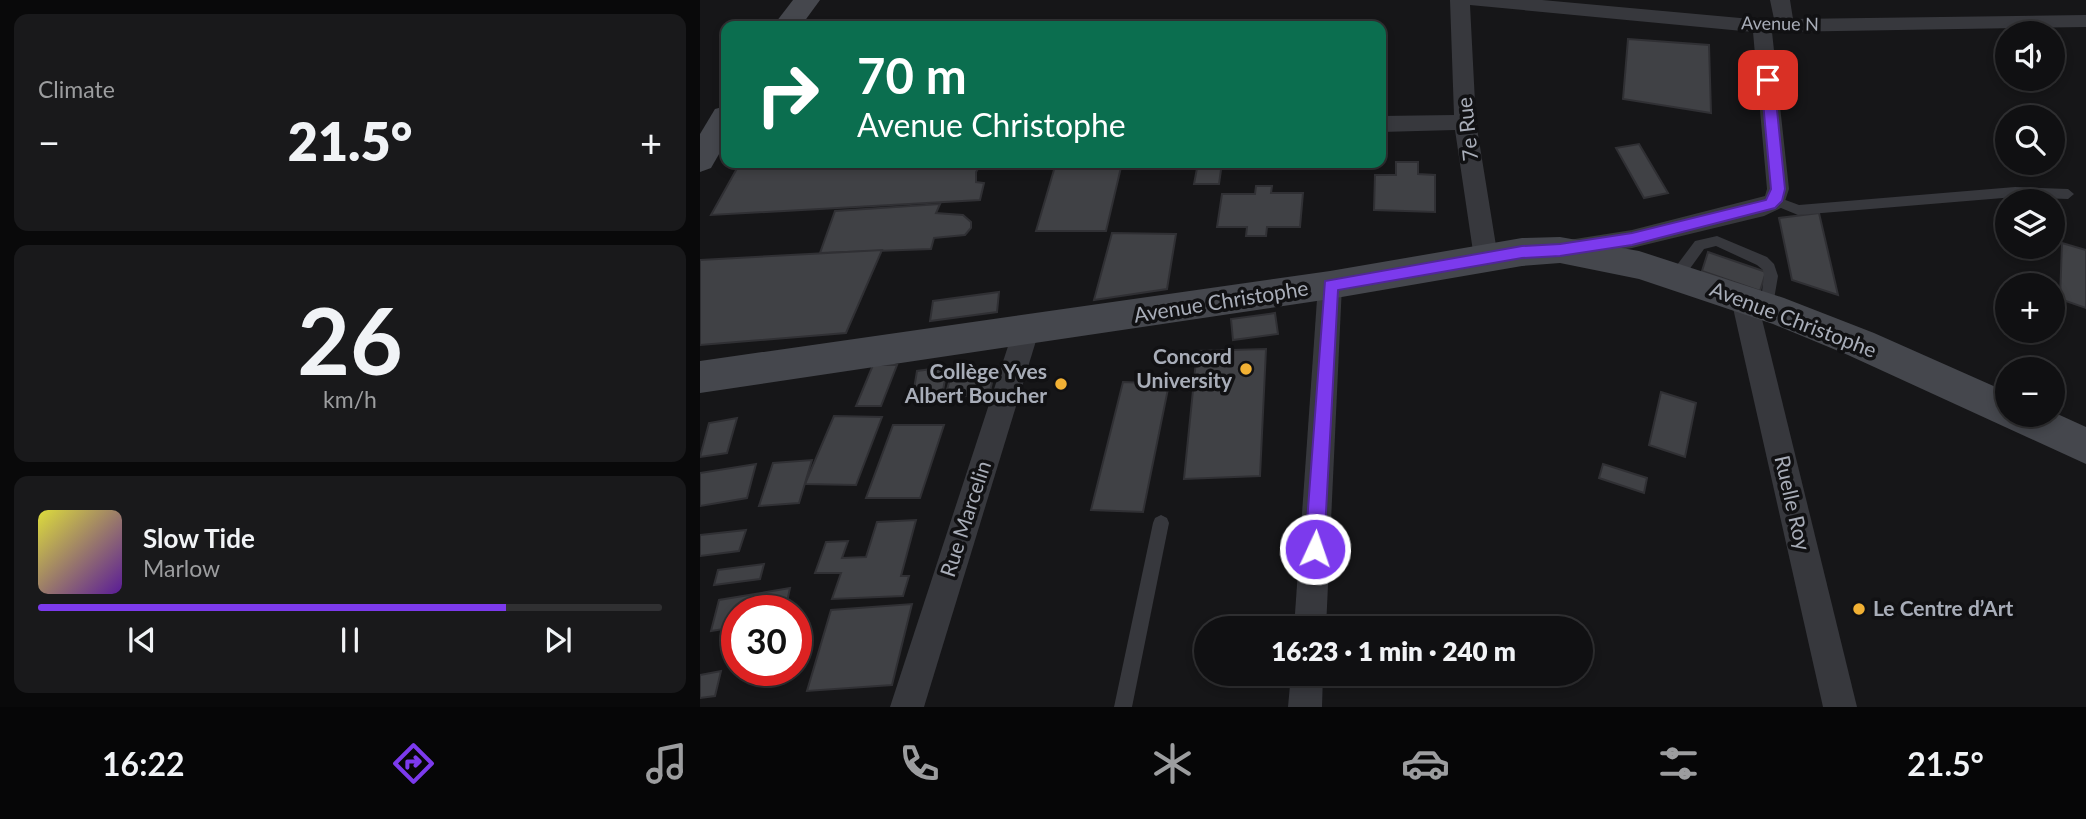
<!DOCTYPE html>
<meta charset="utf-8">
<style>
body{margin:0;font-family:Lato,sans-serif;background:#19191b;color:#f1f3f6;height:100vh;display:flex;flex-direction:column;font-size:26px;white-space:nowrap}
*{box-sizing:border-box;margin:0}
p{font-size:23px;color:#9c9d9f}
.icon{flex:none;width:38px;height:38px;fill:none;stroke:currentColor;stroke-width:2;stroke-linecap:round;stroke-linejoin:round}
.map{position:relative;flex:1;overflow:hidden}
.drawer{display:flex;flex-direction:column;gap:14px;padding:14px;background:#09090a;width:700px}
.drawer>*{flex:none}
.guide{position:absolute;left:21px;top:21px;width:665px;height:147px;border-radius:14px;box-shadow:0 4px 10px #0003,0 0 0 2px #303032;background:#0b6e4f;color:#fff;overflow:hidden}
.buttons{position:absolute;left:1295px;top:21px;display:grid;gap:14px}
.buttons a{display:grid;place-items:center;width:70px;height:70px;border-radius:50%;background:#101012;box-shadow:0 4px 10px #0003,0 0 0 2px #303032;font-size:35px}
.speed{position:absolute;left:21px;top:595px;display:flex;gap:14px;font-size:35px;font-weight:700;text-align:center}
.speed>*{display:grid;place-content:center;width:91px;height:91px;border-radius:50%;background:#101012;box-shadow:0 4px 10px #0003,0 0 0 2px #303032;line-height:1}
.speed .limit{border:10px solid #d22;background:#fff;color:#111}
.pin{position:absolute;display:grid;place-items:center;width:60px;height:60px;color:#fff;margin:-30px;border-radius:14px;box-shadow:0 4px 10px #0006}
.me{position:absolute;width:77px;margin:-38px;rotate:3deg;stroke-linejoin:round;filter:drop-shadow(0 0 5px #0008)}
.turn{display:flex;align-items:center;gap:24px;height:147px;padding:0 21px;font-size:32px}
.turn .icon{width:91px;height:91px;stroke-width:2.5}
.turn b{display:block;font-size:49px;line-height:60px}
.big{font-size:52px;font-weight:800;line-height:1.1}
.drawer .card{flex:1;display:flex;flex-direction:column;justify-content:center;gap:10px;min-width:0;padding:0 24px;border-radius:14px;background:#19191b}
.drawer .dial{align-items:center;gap:0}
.dial b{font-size:91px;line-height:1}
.song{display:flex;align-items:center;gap:21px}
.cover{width:84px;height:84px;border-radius:10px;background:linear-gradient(135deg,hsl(60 70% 55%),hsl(270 70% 35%))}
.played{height:7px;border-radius:4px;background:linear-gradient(90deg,#7c3aed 75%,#303032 75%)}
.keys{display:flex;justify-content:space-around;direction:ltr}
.heat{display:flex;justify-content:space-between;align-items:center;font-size:38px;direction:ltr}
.trip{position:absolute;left:494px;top:616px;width:399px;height:70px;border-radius:35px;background:#101012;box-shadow:0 4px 10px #0003,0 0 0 2px #303032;font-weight:800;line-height:70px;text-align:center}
.tabs{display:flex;height:112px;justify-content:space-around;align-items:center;background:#060607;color:#9c9d9f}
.tabs .icon{width:49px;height:49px}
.tabs .current{color:#7c3aed}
.tabs b{font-size:32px;color:#f1f3f6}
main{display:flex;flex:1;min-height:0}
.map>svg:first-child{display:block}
.building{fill:#404145;stroke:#303034;stroke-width:2}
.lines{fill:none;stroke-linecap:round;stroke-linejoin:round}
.lane{fill:#37383d;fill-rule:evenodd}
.street{fill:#37383d;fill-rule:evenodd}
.secondary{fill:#45474d;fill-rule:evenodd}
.route{fill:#7c3aed;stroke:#51269a;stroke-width:2}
.poi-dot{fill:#f2b134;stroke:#111113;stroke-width:2.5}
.labels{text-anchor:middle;stroke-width:7;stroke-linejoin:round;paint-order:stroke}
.far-street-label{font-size:18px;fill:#a8adb8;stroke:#111113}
.street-label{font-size:21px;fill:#a8adb8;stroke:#111113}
.poi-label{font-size:21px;font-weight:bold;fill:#a8adb8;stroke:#111113;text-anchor:end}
</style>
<main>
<section class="drawer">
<div class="card"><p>Climate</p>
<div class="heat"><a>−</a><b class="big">21.5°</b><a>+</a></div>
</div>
<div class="card dial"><b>26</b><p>km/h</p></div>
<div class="card">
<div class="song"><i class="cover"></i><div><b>Slow Tide</b><p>Marlow</p></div></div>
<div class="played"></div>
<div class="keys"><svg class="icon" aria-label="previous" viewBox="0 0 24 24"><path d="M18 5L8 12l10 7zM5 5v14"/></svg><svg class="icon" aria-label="pause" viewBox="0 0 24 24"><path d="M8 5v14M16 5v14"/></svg><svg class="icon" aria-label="next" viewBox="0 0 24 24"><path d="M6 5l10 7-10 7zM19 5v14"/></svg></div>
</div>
</section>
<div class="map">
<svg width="1386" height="707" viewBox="0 0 1386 707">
<rect width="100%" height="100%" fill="#161618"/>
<!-- building -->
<g class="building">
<path d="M928 39 1009 45 1011 113 923 99Z"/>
<path d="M939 144 968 193 944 198 916 148Z"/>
<path d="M696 162H718V174L735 175V212L674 210 675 175H696Z"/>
<path d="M40 163H282L276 172V182L284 183 280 200 11 215Z"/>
<path d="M356 163H422L406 231H336Z"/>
<path d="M498 163H522L519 184H494Z"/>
<path d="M605 163H666V165L605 167Z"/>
<path d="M556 186H572L571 193H603L600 227H567L566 236H546L547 227H517L522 194H555Z"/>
<path d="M240 204 236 213 263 215 271 222V228L265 235 234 238 231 249 120 253 135 211Z"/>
<path d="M1119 213 1138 295 1092 280 1079 218Z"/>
<path d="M412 233 476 234 467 289 394 300Z"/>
<path d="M1362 243 1386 250V308L1360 299Z"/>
<path d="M182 250 146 333 0 345V260Z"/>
<path d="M1008 252 1066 272 1060 291 1002 271Z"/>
<path d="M299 292 297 312 230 321 233 301Z"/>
<path d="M575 313 578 334 533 340 531 319Z"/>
<path d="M566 349 560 476 484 479 497 351Z"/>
<path d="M173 365H197L181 406H156Z"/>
<path d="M296 366 289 395 245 397 253 368Z"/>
<path d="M247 367 243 391 213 395 217 371Z"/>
<path d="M423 382 469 384 443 512 391 510Z"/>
<path d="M961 392 996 403 985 457 949 445Z"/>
<path d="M134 416 182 417 156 485 105 484Z"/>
<path d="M37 418 27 453 0 457 9 423Z"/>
<path d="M193 425H244L220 498H166Z"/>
<path d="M112 460 99 503 59 506 73 463Z"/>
<path d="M56 464 47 498 0 506V473Z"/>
<path d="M903 464 947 478 944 493 899 478Z"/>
<path d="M216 520 201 576H209L203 596 132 599 141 573H115L126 542 148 541 142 558 166 557 177 522Z"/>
<path d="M46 530 39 551 0 556V535Z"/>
<path d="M64 564 60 579 14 585 18 570Z"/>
<path d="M90 588 85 611H37V627L11 631 19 600Z"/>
<path d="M212 604 192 685 107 691 131 610Z"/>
<path d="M21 671 15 696 0 698V675Z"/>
</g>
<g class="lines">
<!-- lane -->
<g class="lane">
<path d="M1315 187 1368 189 1374 194 1368 199 1315 197 1098 215 1071 204 1069 201 1075 196 1099 205Z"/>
<path d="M1017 236 1067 257 1074 264 1078 276 1072 311H1062L1060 307 1064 276 1063 270 1057 265 1016 246 1004 249 981 281H971L969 277 971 273 995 241Z"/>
<path d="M461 515 467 518 469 523 432 707H414L453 523 455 518Z"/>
</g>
<!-- street -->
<g class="street">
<path d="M750 0H842L1062 20 1074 19 1070 0H1090L1093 19 1386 15V27L1072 32 1089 189 1083 207 1064 216 932 248 865 259 856 256 853 249 856 242 932 230 1065 196 1067 189 1053 32 770 5 776 122 798 258 795 265 786 268 777 265 774 258 755 130 681 132V116L754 115Z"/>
<path d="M630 275 639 278 642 285 626 628H594L618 285 621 278Z"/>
<path d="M1044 289 1053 292 1057 299 1157 707H1123L1031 299 1035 292Z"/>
<path d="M326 320 335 323 339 331 224 707H190L313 331 317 323Z"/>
<path d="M591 674H623L622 707H588Z"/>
</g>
<!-- secondary -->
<g class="secondary">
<path d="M93 0H120L101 26H73Z"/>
<path d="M26 106V142L11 168 0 172V134L15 109Z"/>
<path d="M860 237 939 251 1084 298 1174 333 1307 392V415H1353V412L1386 427V464L1148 355 1073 324 939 279 860 263 822 266 630 299 0 393V361L630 271 822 238Z"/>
</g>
</g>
<!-- route -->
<path class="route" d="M1068 76 1074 80 1085 189 1082 201 1075 208 932 245 860 256 822 258 638 290 624 549 621 556 615 558 608 556 605 549 625 281 822 246 860 244 932 233 1066 200 1071 189 1061 80Z"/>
<!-- markers -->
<g class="poi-dot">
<circle cx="546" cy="369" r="7"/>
<circle cx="361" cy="384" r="7"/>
<circle cx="1159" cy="609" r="7"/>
</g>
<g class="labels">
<!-- far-street labels -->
<g class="far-street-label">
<text transform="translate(1080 24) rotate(1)" y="6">Avenue N</text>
</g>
<!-- street labels -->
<g class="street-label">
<text transform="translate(768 129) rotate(-96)" y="7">7e Rue</text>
<text transform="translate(521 302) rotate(-9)" y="7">Avenue Christophe</text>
<text transform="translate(1093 320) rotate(21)" y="7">Avenue Christophe</text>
<text transform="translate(1092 503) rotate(77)" y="7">Ruelle Roy</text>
<text transform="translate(266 519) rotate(-72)" y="7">Rue Marcelin</text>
</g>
<!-- poi labels -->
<g class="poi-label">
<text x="532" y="364">Concord<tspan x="532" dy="24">University</tspan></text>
<text x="347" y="379">Collège Yves<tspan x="347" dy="24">Albert Boucher</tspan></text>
<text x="1173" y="616" text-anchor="start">Le Centre d’Art</text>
</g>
</g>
</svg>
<div class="buttons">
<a><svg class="icon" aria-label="sound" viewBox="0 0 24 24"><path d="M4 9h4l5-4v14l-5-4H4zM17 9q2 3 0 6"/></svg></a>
<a><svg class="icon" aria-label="search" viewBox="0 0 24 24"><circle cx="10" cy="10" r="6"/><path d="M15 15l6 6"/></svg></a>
<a><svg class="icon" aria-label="layers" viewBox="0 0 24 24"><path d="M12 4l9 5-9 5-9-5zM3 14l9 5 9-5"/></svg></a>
<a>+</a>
<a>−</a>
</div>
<div class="speed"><div class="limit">30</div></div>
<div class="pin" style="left:1068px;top:80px;background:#d93025"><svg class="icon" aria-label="arrive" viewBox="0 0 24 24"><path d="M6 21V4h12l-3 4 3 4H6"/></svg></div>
<svg class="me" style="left:615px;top:549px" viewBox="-20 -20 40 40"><circle r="17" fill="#7c3aed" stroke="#fff" stroke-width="3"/><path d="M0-11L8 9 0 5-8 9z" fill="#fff"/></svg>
<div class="trip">16:23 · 1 min · 240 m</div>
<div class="guide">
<div class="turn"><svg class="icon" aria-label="right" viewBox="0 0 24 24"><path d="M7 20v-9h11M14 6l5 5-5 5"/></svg><div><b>70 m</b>Avenue Christophe</div></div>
</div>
</div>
</main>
<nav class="tabs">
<b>16:22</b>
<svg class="icon current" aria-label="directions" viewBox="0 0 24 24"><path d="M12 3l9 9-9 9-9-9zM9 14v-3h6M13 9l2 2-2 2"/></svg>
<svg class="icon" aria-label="music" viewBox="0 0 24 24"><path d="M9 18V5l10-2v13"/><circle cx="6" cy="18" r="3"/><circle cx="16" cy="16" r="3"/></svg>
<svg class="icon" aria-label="phone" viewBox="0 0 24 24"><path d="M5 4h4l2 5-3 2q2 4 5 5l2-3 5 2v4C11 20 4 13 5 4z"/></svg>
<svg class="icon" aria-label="climate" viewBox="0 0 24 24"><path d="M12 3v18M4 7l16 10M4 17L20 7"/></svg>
<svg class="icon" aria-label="car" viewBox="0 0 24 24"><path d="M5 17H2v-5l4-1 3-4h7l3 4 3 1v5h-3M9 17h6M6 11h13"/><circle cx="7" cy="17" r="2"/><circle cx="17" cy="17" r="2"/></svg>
<svg class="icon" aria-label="filters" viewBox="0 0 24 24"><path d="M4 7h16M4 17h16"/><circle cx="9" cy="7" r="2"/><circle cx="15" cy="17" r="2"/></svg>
<b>21.5°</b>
</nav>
